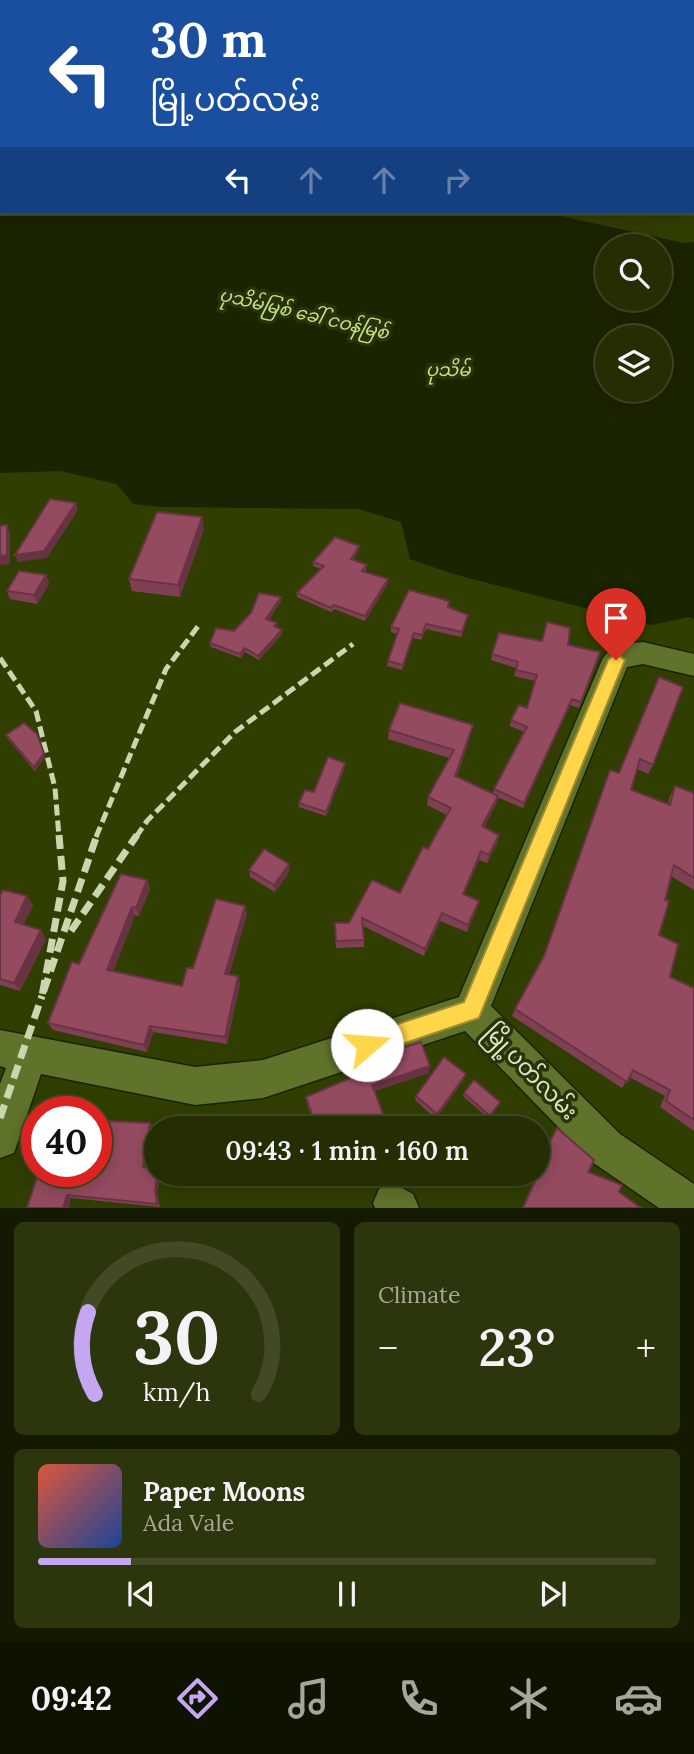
<!DOCTYPE html>
<meta charset="utf-8">
<style>
body{margin:0;font-family:Lora,"Noto Sans Myanmar",serif;background:#2c360c;color:#f1f3f6;height:100vh;display:flex;flex-direction:column;font-size:26px;white-space:nowrap}
*{box-sizing:border-box;margin:0}
p{font-size:23px;color:#a3a899}
.icon{flex:none;width:38px;height:38px;fill:none;stroke:currentColor;stroke-width:2;stroke-linecap:round;stroke-linejoin:round}
.map{position:relative;height:1208px;overflow:hidden}
.drawer{display:flex;flex-direction:column;gap:14px;padding:14px;background:#141901;flex:1}
.drawer>*{flex:none}
.hud{position:absolute;left:0px;top:0px;width:695px;height:214px;box-shadow:0 4px 18px #0003,0 0 0 2px #414a24;background:#1a4fa0;color:#fff;overflow:hidden}
.fabs{position:absolute;left:595px;top:234px;display:grid;gap:14px}
.fabs a{display:grid;place-items:center;width:77px;height:77px;border-radius:50%;background:#242e02;box-shadow:0 4px 18px #0003,0 0 0 2px #414a24;font-size:35px}
.speed{position:absolute;left:21px;top:1096px;display:flex;gap:14px;font-size:35px;font-weight:700;text-align:center}
.speed>*{display:grid;place-content:center;width:91px;height:91px;border-radius:50%;background:#242e02;box-shadow:0 4px 18px #0003,0 0 0 2px #414a24;line-height:1}
.speed .limit{border:10px solid #d22;background:#fff;color:#111}
.pin{position:absolute;display:grid;place-items:center;width:60px;height:60px;color:#fff;margin:-72px -30px;border-radius:50% 50% 50% 0;rotate:-45deg;box-shadow:0 0 7px #0007}
.pin .icon{rotate:45deg}
.me{position:absolute;width:77px;margin:-38px;rotate:72deg;stroke-linejoin:round;filter:drop-shadow(0 0 5px #0008)}
.turn{display:flex;align-items:center;gap:24px;height:147px;padding:0 35px;font-size:32px}
.turn .icon{width:91px;height:91px;stroke-width:2.5}
.turn b{display:block;font-size:49px;line-height:60px}
.lanes{display:flex;align-items:center;height:66px;padding:0 35px;background:#0003;justify-content:center;gap:35px;direction:ltr}
.lanes .off{opacity:.35}
.big{font-size:52px;font-weight:600;line-height:1.1}
.drawer .widget{flex:1;display:flex;flex-direction:column;justify-content:center;gap:10px;min-width:0;padding:0 24px;border-radius:10px;background:#2c360c}
.drawer .dial{align-items:center;gap:0}
.dial svg{height:182px;overflow:visible;fill:none;stroke:#414a24;stroke-width:7;stroke-linecap:round;text-anchor:middle}
.dial text{fill:#f1f3f6;stroke:none}
.song{display:flex;align-items:center;gap:21px}
.cover{width:84px;height:84px;border-radius:10px;background:linear-gradient(135deg,hsl(10 70% 55%),hsl(220 70% 35%))}
.played{height:7px;border-radius:4px;background:linear-gradient(90deg,#c5a7f1 15%,#414a24 15%)}
.keys{display:flex;justify-content:space-around;direction:ltr}
.heat{display:flex;justify-content:space-between;align-items:center;font-size:38px;direction:ltr}
.drawer .tiles{flex:1;display:grid;gap:14px;grid-template-columns:1fr 1fr}
.widget:last-child{grid-column:span 2}
.trip{position:absolute;left:144px;top:1116px;width:406px;height:70px;border-radius:35px;background:#242e02;box-shadow:0 4px 18px #0003,0 0 0 2px #414a24;font-weight:600;line-height:70px;text-align:center}
.dock{display:flex;height:112px;justify-content:space-around;align-items:center;background:#0e1201;color:#a3a899}
.dock .icon{width:49px;height:49px}
.dock .on{color:#c5a7f1}
.dock b{font-size:32px;color:#f1f3f6}
.map>svg:first-child{display:block}
.water{fill:#1b2401;fill-rule:evenodd}
.lines{fill:none;stroke-linecap:round;stroke-linejoin:round}
.minor-casing{stroke:#1a2300;stroke-width:3}
.minor{fill:#5f732b;fill-rule:evenodd}
.rail-far1{stroke:#c9d6ae;stroke-width:5;stroke-dasharray:11 5;stroke-linecap:butt}
.rail{stroke:#c9d6ae;stroke-width:7;stroke-dasharray:14 7;stroke-linecap:butt}
.wall{fill:#7f4053}
.shaded-wall{fill:#683443}
.building{fill:#944b60;stroke:#683443;stroke-width:2}
.route{fill:#ffd54a;stroke:#a68a30;stroke-width:2}
.labels{text-anchor:middle;stroke-width:7;stroke-linejoin:round;paint-order:stroke}
.far-water-label{font-size:18px;font-style:italic;fill:#c6e383;stroke:#28320b}
.near-street-label{font-size:23px;fill:#dce9c4;stroke:#28320b}
</style>
<div class="map">
<svg width="694" height="1208" viewBox="0 0 694 1208">
<rect width="100%" height="100%" fill="#303e02"/>
<!-- water -->
<path class="water" d="M0 90 2 212H542L684 243 694 242V619L689 617 651 625 453 574 410 559 401 522 358 509 161 507 133 504 117 484 60 471 0 473ZM607 247H660V299H607ZM607 338H660V390H607Z"/>
<g class="lines">
<defs>
<g id="minor">
<path d="M143 0H157L142 2Z"/>
<path d="M279 0H314L315 2H280Z"/>
<rect x="693" y="18" width="1" height="8"/>
<rect x="693" y="38" width="1" height="8"/>
<path d="M643 642 694 654V676L643 664 627 667 491 1006 620 1134 694 1184V1208H659L592 1162 465 1031 263 1098 195 1105 41 1074 14 1153 0 1158V1084L6 1068 0 1066V1030L195 1067 263 1060 459 997 602 660C610 645 628 643 643 642Z"/>
<path d="M393 1183 413 1194 419 1208H375L373 1203 379 1189Z"/>
</g>
</defs>
<!-- minor casing -->
<use href="#minor" class="minor-casing"/>
<!-- minor -->
<use href="#minor" class="minor"/>
<!-- rail-far1 -->
<g class="rail-far1">
<path d="M0 658 36 711 55 788 59 837"/>
<path d="M96 837 166 669 199 625"/>
<path d="M136 837 147 821 235 732 353 644"/>
</g>
<!-- rail -->
<g class="rail">
<path d="M59 835 63 881 42 996 97 835"/>
<path d="M71 931 137 835"/>
<path d="M0 1118 42 996"/>
</g>
</g>
<!-- wall -->
<g class="wall">
<path d="M204 529 180 597 132 591 129 579Z"/>
<path d="M359 546V550L353 559 367 569 364 572 388 583 365 621 334 609 331 612 297 597V593L321 569 313 566V562Z"/>
<path d="M46 575 49 584 37 604 10 599 7 591Z"/>
<path d="M281 597V601L269 620 282 634 259 660 245 652 241 658 211 647 210 643 234 631Z"/>
<path d="M448 607 467 620 461 637 426 629 421 640 413 638 402 670 387 666 388 661 397 634 391 632V627Z"/>
<path d="M568 645 598 658 579 708 570 705 523 808 497 797 496 804 484 827 499 835 497 843 487 863 479 860 464 894 477 908 467 932 440 921 424 956 363 926 364 947 336 948 335 923H349L400 893 428 849 447 815 427 805 428 797 449 758 388 739 389 730 473 725 471 734 457 776 493 793 494 789 524 732 510 726 511 720 527 708 535 681 514 676 516 668 491 660 492 654Z"/>
<path d="M659 677 653 765 648 774 637 769 631 790 668 804 670 796 675 786 694 793V890L671 876 659 935 670 977 694 988V1131L660 1107 665 1096 629 1077 622 1088 512 1016 515 1009 543 958Z"/>
<path d="M6 735 45 757 35 771 8 739Z"/>
<path d="M345 763V767L326 816 299 807V803L314 792Z"/>
<path d="M249 870 290 871 275 892 250 877Z"/>
<path d="M147 880 150 889 139 916 135 915 113 971 182 986 193 968 245 906 247 914 229 975 240 983 227 1044 153 1032 147 1052 53 1030 48 1023 79 964Z"/>
<path d="M0 895 33 905 23 925 41 930 46 939 20 991 0 985Z"/>
<path d="M386 1053 429 1073 374 1091 388 1126V1129H315L307 1104 306 1097 386 1063Z"/>
<path d="M466 1074 464 1079 436 1119 415 1100 416 1096Z"/>
<path d="M464 1093 499 1104 489 1119 463 1096Z"/>
<path d="M150 1123 153 1127 146 1167 157 1194 160 1207 71 1198 27 1208 106 1138Z"/>
<path d="M557 1128 588 1172 641 1208H522L537 1174V1164Z"/>
</g>
<!-- shaded-wall -->
<g class="shaded-wall">
<path d="M129 0H143L140 2H126Z"/>
<path d="M76 503 78 510 47 558 18 562 15 555Z"/>
<path d="M202 517 204 529 180 597 178 585Z"/>
<path d="M7 525 10 533V564L0 565V556Z"/>
<path d="M359 546V550L351 563V559Z"/>
<path d="M46 575 49 584 37 604 34 595Z"/>
<path d="M388 579V583L365 621V616Z"/>
<path d="M281 597V601L267 623 266 619Z"/>
<path d="M282 630V634L259 660 258 656Z"/>
<path d="M414 633 413 638 402 670 403 665Z"/>
<path d="M245 648V652L241 658 240 654Z"/>
<path d="M572 699 570 705 523 808 524 803Z"/>
<path d="M473 725 471 734 454 785 455 776Z"/>
<path d="M37 734 45 757 35 771 34 767Z"/>
<path d="M345 763V767L326 816V812Z"/>
<path d="M498 796 496 804 480 835 482 826Z"/>
<path d="M499 835 497 843 487 863 489 855Z"/>
<path d="M481 851 479 860 461 901 463 894Z"/>
<path d="M289 864 290 871 275 892 274 885Z"/>
<path d="M147 880 150 889 139 916 136 908Z"/>
<path d="M27 896 33 905 20 931 15 922Z"/>
<path d="M479 901 477 908 467 932 468 925Z"/>
<path d="M245 906 247 914 227 982 225 974Z"/>
<path d="M132 907 135 915 111 978 107 970Z"/>
<path d="M442 913 440 921 424 956 425 949Z"/>
<path d="M41 930 46 939 20 991 14 983Z"/>
<path d="M238 976 240 983 227 1044 225 1037Z"/>
<path d="M150 1026 153 1032 147 1052 144 1045Z"/>
<path d="M430 1066 429 1073 372 1092V1085Z"/>
<path d="M466 1074 464 1079 436 1119 437 1114Z"/>
<path d="M150 1123 153 1127 146 1171 143 1167Z"/>
<path d="M158 1174H161L157 1194 160 1207 157 1204 155 1190Z"/>
<path d="M67 1195 71 1198 69 1208H63Z"/>
</g>
<!-- building -->
<g class="building">
<path d="M0 0H129L126 2H2V67H0Z"/>
<rect x="693" y="137" width="1" height="40"/>
<path d="M50 499 76 503 44 551 15 555Z"/>
<path d="M157 512 202 517 178 585 129 579Z"/>
<path d="M7 525V555L0 556V526Z"/>
<path d="M335 537 359 546 351 559 367 565 362 571 388 579 365 616 334 605 331 608 297 593 324 566 313 562Z"/>
<path d="M19 571 46 575 34 595 7 591Z"/>
<path d="M409 590 449 601 448 607 468 615 462 632 426 624 422 635 414 633 403 665 388 661 399 629 391 627Z"/>
<path d="M259 593 281 597 266 619 277 623 274 626 282 630 258 656 245 648 240 654 210 643 216 628 234 631 251 613Z"/>
<path d="M547 622 570 628 568 645 600 652 581 702 572 699 524 803 494 789 527 727 511 720 519 705 527 708 537 675 516 670 518 662 492 654 499 633 542 641Z"/>
<path d="M659 677 683 687 653 765 640 759 631 790 670 805 675 786 694 793V878L674 865 665 900 669 901 659 935 678 944 670 977 694 988V1120L666 1101 670 1090 633 1070 627 1082 515 1009 544 956 610 770 619 773Z"/>
<path d="M400 703 473 725 455 776 498 796 482 826 499 835 489 855 481 851 463 894 479 901 468 925 442 913 425 949 362 918 364 940 336 941 335 923H349L372 880 400 893 423 847 428 849 451 808 428 797 454 750 389 730Z"/>
<path d="M24 723 37 734 44 753 34 767 6 735Z"/>
<path d="M328 757 345 763 326 812 299 803 305 790 314 792Z"/>
<path d="M264 849 289 864 274 885 249 870Z"/>
<path d="M121 874 147 880 136 908 132 907 107 970 182 986 187 968H193L216 899 245 906 225 974 238 976 225 1037 150 1026 144 1045 48 1023 72 962 79 964Z"/>
<path d="M3 890 27 896 15 922 41 930 14 983 0 979V895Z"/>
<path d="M421 1042 430 1066 372 1085 388 1126 383 1129H317L306 1097 388 1062 386 1053Z"/>
<path d="M444 1057 466 1074 437 1114 416 1096Z"/>
<path d="M474 1080 500 1102 490 1116 464 1093Z"/>
<path d="M109 1121 150 1123 143 1167 156 1168V1174H158L155 1190 157 1204 67 1195 63 1208H27L39 1171H96V1136L106 1138Z"/>
<path d="M557 1128 594 1160 588 1172 622 1185 619 1192 641 1208H523L540 1170 537 1168V1165Z"/>
</g>
<!-- route -->
<path class="route" d="M616 653 625 660 479 1018 367 1056 359 1052 356 1045 359 1037 464 1002 608 660Z"/>
<g class="labels">
<!-- far-water labels -->
<g class="far-water-label">
<text transform="translate(304 314) rotate(13)" y="6">ပုသိမ်မြစ် ခေါ် ငဝန်မြစ်</text>
<text x="448" y="376">ပုသိမ်</text>
</g>
<!-- near-street labels -->
<g class="near-street-label">
<text transform="translate(531 1072) rotate(46)" y="8">မြို့ပတ်လမ်း</text>
</g>
</g>
</svg>
<div class="fabs">
<a><svg class="icon" aria-label="search" viewBox="0 0 24 24"><circle cx="10" cy="10" r="6"/><path d="M15 15l6 6"/></svg></a>
<a><svg class="icon" aria-label="layers" viewBox="0 0 24 24"><path d="M12 4l9 5-9 5-9-5zM3 14l9 5 9-5"/></svg></a>
</div>
<div class="speed"><div class="limit">40</div></div>
<div class="pin" style="left:616px;top:660px;background:#d93025"><svg class="icon" aria-label="arrive" viewBox="0 0 24 24"><path d="M6 21V4h12l-3 4 3 4H6"/></svg></div>
<svg class="me" style="left:367px;top:1045px" viewBox="-20 -20 40 40"><circle r="19" fill="#fff"/><path d="M0-13L10 11 0 6-10 11z" fill="#ffd54a"/></svg>
<div class="trip">09:43 · 1 min · 160 m</div>
<div class="hud">
<div class="turn"><svg class="icon" aria-label="left" viewBox="0 0 24 24"><path d="M17 20v-9H6M10 6l-5 5 5 5"/></svg><div><b>30 m</b>မြို့ပတ်လမ်း</div></div>
<div class="lanes"><svg class="icon" aria-label="left" viewBox="0 0 24 24"><path d="M17 20v-9H6M10 6l-5 5 5 5"/></svg><svg class="icon off" aria-label="ahead" viewBox="0 0 24 24"><path d="M12 20V5M6 11l6-6 6 6"/></svg><svg class="icon off" aria-label="ahead" viewBox="0 0 24 24"><path d="M12 20V5M6 11l6-6 6 6"/></svg><svg class="icon off" aria-label="right" viewBox="0 0 24 24"><path d="M7 20v-9h11M14 6l5 5-5 5"/></svg></div>
</div>
</div>
<section class="drawer">
<div class="tiles">
<div class="widget dial"><svg viewBox="0 0 100 80">
<path d="M14 69A42 42 0 1 1 86 69"/>
<path d="M14 69A42 42 0 0 1 11 33" stroke="#c5a7f1"/>
<text x="50" y="56" font-size="32" font-weight="700">30</text>
<text x="50" y="72" font-size="11">km/h</text>
</svg></div>
<div class="widget"><p>Climate</p>
<div class="heat"><a>−</a><b class="big">23°</b><a>+</a></div>
</div>
<div class="widget">
<div class="song"><i class="cover"></i><div><b>Paper Moons</b><p>Ada Vale</p></div></div>
<div class="played"></div>
<div class="keys"><svg class="icon" aria-label="previous" viewBox="0 0 24 24"><path d="M18 5L8 12l10 7zM5 5v14"/></svg><svg class="icon" aria-label="pause" viewBox="0 0 24 24"><path d="M8 5v14M16 5v14"/></svg><svg class="icon" aria-label="next" viewBox="0 0 24 24"><path d="M6 5l10 7-10 7zM19 5v14"/></svg></div>
</div>
</div>
</section>
<nav class="dock">
<b>09:42</b>
<svg class="icon on" aria-label="directions" viewBox="0 0 24 24"><path d="M12 3l9 9-9 9-9-9zM9 14v-3h6M13 9l2 2-2 2"/></svg>
<svg class="icon" aria-label="music" viewBox="0 0 24 24"><path d="M9 18V5l10-2v13"/><circle cx="6" cy="18" r="3"/><circle cx="16" cy="16" r="3"/></svg>
<svg class="icon" aria-label="phone" viewBox="0 0 24 24"><path d="M5 4h4l2 5-3 2q2 4 5 5l2-3 5 2v4C11 20 4 13 5 4z"/></svg>
<svg class="icon" aria-label="climate" viewBox="0 0 24 24"><path d="M12 3v18M4 7l16 10M4 17L20 7"/></svg>
<svg class="icon" aria-label="car" viewBox="0 0 24 24"><path d="M5 17H2v-5l4-1 3-4h7l3 4 3 1v5h-3M9 17h6M6 11h13"/><circle cx="7" cy="17" r="2"/><circle cx="17" cy="17" r="2"/></svg>
</nav>
